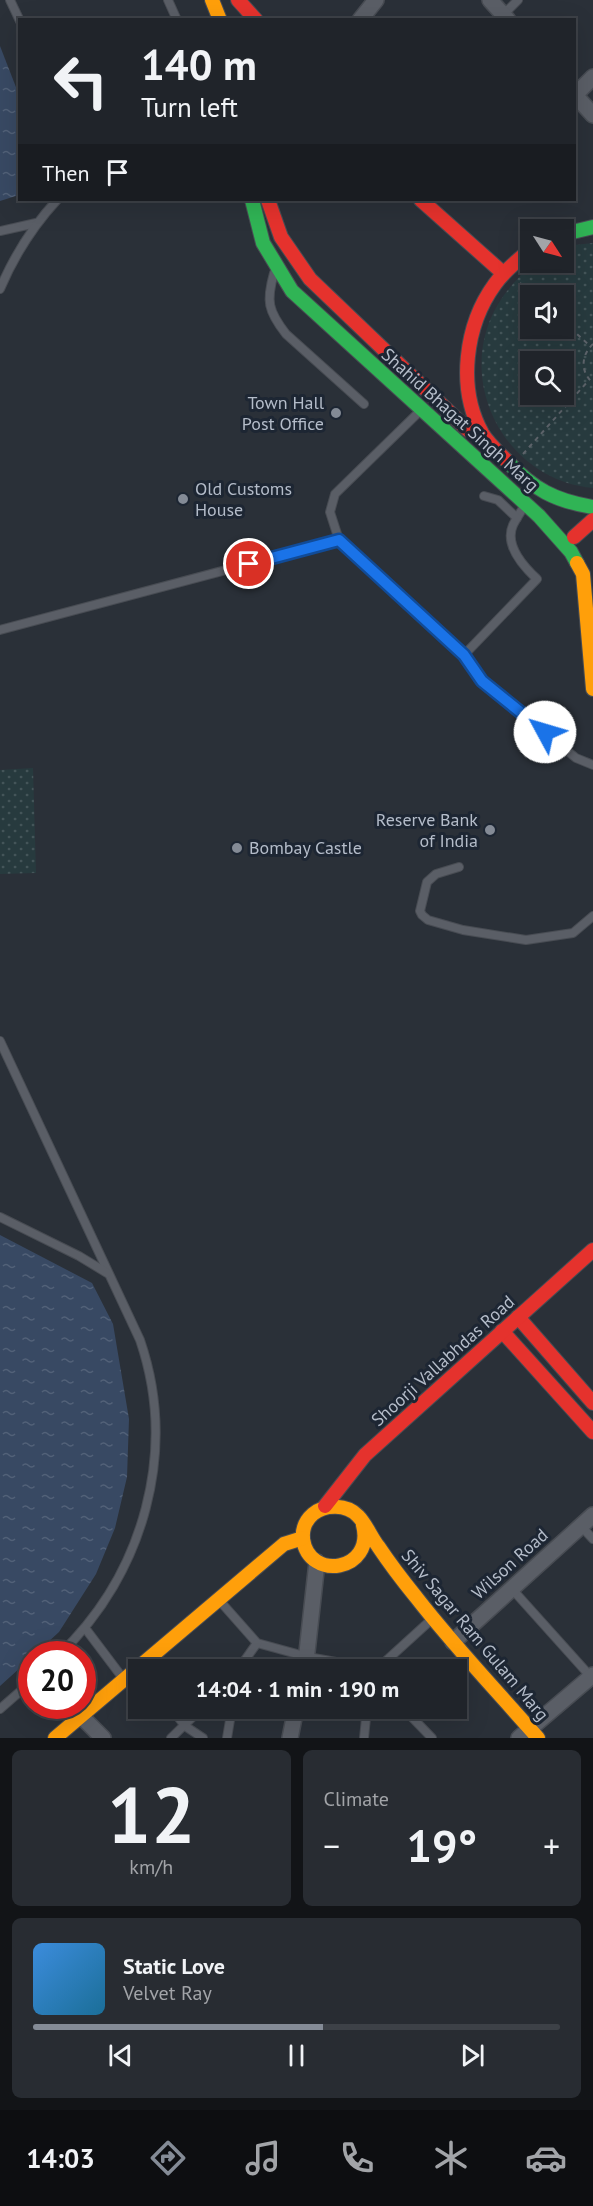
<!DOCTYPE html>
<meta charset="utf-8">
<style>
body{margin:0;font-family:"PT Sans",sans-serif;background:#282c32;color:#f1f3f6;height:100vh;display:flex;flex-direction:column;font-size:22px;white-space:nowrap}
*{box-sizing:border-box;margin:0}
p{font-size:20px;color:#a2a4a8}
.icon{flex:none;width:33px;height:33px;fill:none;stroke:currentColor;stroke-width:2;stroke-linecap:round;stroke-linejoin:round}
.map{position:relative;height:1738px;overflow:hidden}
.panel{display:flex;flex-direction:column;gap:12px;padding:12px;background:#121417;flex:1}
.panel>*{flex:none}
.top-card{position:absolute;left:18px;top:18px;width:558px;height:183px;border-radius:0px;box-shadow:0 6px 24px #0002,0 0 0 2px #3d4147;background:#20242a;color:#f1f3f6;overflow:hidden}
.needle{width:39px;rotate:126deg}
.buttons{position:absolute;left:520px;top:219px;display:grid;gap:12px}
.buttons a{display:grid;place-items:center;width:54px;height:54px;border-radius:0px;background:#20242a;box-shadow:0 6px 24px #0002,0 0 0 2px #3d4147;font-size:30px}
.speed{position:absolute;left:18px;top:1641px;display:flex;gap:12px;font-size:30px;font-weight:700;text-align:center}
.speed>*{display:grid;place-content:center;width:78px;height:78px;border-radius:50%;background:#20242a;box-shadow:0 6px 24px #0002,0 0 0 2px #3d4147;line-height:1}
.speed .limit{border:9px solid #d22;background:#fff;color:#111}
.pin{position:absolute;display:grid;place-items:center;width:51px;height:51px;color:#fff;margin:-26px;border:3px solid #fff;border-radius:50%;box-shadow:0 2px 6px #0007}
.me{position:absolute;width:66px;margin:-33px;rotate:309deg;stroke-linejoin:round;filter:drop-shadow(0 0 4px #0008)}
.turn{display:flex;align-items:center;gap:21px;height:126px;padding:0 24px;font-size:27px}
.turn .icon{width:78px;height:78px;stroke-width:2.5}
.turn b{display:block;font-size:42px;line-height:51px}
.then{display:flex;align-items:center;height:57px;padding:0 24px;background:#0003;gap:12px;font-size:22px}
.big{font-size:45px;font-weight:700;line-height:1.1}
.panel .tile{flex:1;display:flex;flex-direction:column;justify-content:center;gap:9px;min-width:0;padding:0 21px;border-radius:9px;background:#282c32}
.panel .dial{align-items:center;gap:0}
.dial b{font-size:78px;line-height:1}
.song{display:flex;align-items:center;gap:18px}
.cover{width:72px;height:72px;border-radius:9px;background:linear-gradient(135deg,hsl(210 70% 55%),hsl(200 70% 35%))}
.played{height:6px;border-radius:3px;background:linear-gradient(90deg,#848b96 55%,#3d4147 55%)}
.keys{display:flex;justify-content:space-around;direction:ltr}
.heat{display:flex;justify-content:space-between;align-items:center;font-size:33px;direction:ltr}
.panel .tiles{flex:1;display:grid;gap:12px;grid-template-columns:1fr 1fr}
.tile:last-child{grid-column:span 2}
.trip{position:absolute;left:128px;top:1659px;width:339px;height:60px;border-radius:0px;background:#20242a;box-shadow:0 6px 24px #0002,0 0 0 2px #3d4147;font-weight:700;line-height:60px;text-align:center}
.menu{display:flex;height:96px;justify-content:space-around;align-items:center;background:#0d0e11;color:#a2a4a8}
.menu .icon{width:42px;height:42px}
.menu .selected{color:#848b96}
.menu b{font-size:27px;color:#f1f3f6}
.map>svg:first-child{display:block}
.green{fill:url(#green-dots);fill-rule:evenodd}
.water{fill:url(#water-ripples)}
.lines{fill:none;stroke-linecap:round;stroke-linejoin:round}
.lane-casing{stroke:#484c53;stroke-width:10}
.street-casing{stroke:#484c53;stroke-width:18}
.fast-casing{stroke:#484c53;stroke-width:16}
.slow-casing{stroke:#484c53;stroke-width:16}
.jam-casing{stroke:#484c53;stroke-width:16}
.path{stroke:#5d636a;stroke-width:2;stroke-dasharray:4.5 4.5;stroke-linecap:butt}
.lane{stroke:#5a5e66;stroke-width:8}
.street{stroke:#5a5e66;stroke-width:15}
.fast{stroke:#30b455;stroke-width:14}
.slow{stroke:#ff9f0a;stroke-width:14}
.jam{stroke:#e5322d;stroke-width:14}
.route-casing{stroke:#114b97;stroke-width:15}
.route{stroke:#1a73e8;stroke-width:10}
.poi-dot{fill:#848b96;stroke:#1d2633;stroke-width:2}
.labels{text-anchor:middle;stroke-width:6;stroke-linejoin:round;paint-order:stroke}
.poi-label{font-size:18px;fill:#b4bcc9;stroke:#1d2633;text-anchor:end}
.street-label{font-size:18px;fill:#b4bcc9;stroke:#1d2633}
</style>
<div class="map">
<svg width="593" height="1738" viewBox="0 0 593 1738">
<defs>
<pattern id="green-dots" width="8" height="8" patternUnits="userSpaceOnUse" patternTransform="scale(1.5)"><rect width="8" height="8" fill="#273a3e"/><path d="M2 2h.1M6 6h.1" fill="none" stroke="#445559" stroke-width="1.8" stroke-linecap="round"/></pattern>
<pattern id="water-ripples" width="26" height="14" patternUnits="userSpaceOnUse" patternTransform="scale(1.5)"><rect width="26" height="14" fill="#384963"/><path d="M2 4q2-2 4 0t4 0M15 11q2-2 4 0t4 0" fill="none" stroke="#526178"/></pattern>
</defs>
<rect width="100%" height="100%" fill="#2a3038"/>
<!-- green -->
<g class="green">
<path d="M593 243V488C501 480 449 371 504 295 513 284 523 270 537 263 543 260 556 263 564 262V250L574 245ZM531 296H564V328H531ZM531 362H564V394H531Z"/>
<path d="M33 768 36 873 0 874V770Z"/>
</g>
<!-- water -->
<g class="water">
<path d="M0 46 19 95V195L0 201Z"/>
<path d="M0 1235 92 1283 113 1324 129 1419 127 1477 115 1528 96 1574 59 1632 35 1654H32L31 1658 0 1686Z"/>
</g>
<g class="lines">
<defs>
<g id="lane">
<path d="M10 0 20 21"/>
<path d="M168 0 177 20"/>
<path d="M503 15 518 0"/>
<path d="M0 231 36 223"/>
<path d="M274 273C266 301 268 311 286 334L364 404"/>
<path d="M0 289C14 256 33 226 57 200"/>
<path d="M420 411 335 494 330 512 339 540 464 655 537 579C523 566 504 545 513 525 516 519 520 513 523 508"/>
<path d="M484 496 498 500 517 518"/>
<path d="M0 630 339 540"/>
<path d="M464 655 482 681 576 758 593 765"/>
<path d="M459 867 436 874 427 882 420 911 422 915 428 920 463 930 526 940 573 933 593 916"/>
<path d="M0 1041 140 1340C178 1451 144 1573 60 1654"/>
<path d="M0 1217 79 1256 107 1273"/>
<path d="M581 1526 593 1539"/>
<path d="M512 1589 591 1677"/>
<path d="M219 1600 257 1643 308 1657 336 1662 357 1670"/>
<path d="M85 1628 122 1677"/>
<path d="M238 1670 257 1643"/>
<path d="M376 1670 432 1619"/>
<path d="M171 1708 185 1726 203 1738"/>
<path d="M403 1708 432 1738"/>
<path d="M0 1709 32 1681"/>
<path d="M171 1738 202 1708"/>
<path d="M227 1738 232 1708"/>
<path d="M364 1738 367 1708"/>
</g>
<g id="street">
<path d="M490 0 508 20"/>
<path d="M360 20 376 0"/>
<path d="M574 94 593 115"/>
<path d="M575 95 593 77"/>
<path d="M453 1642 593 1515"/>
<path d="M305 1670 317 1562"/>
<path d="M82 1717 103 1738"/>
<path d="M290 1738 296 1708"/>
<path d="M519 1738 593 1675"/>
</g>
<g id="fast">
<path d="M252 200 263 243 292 291 539 516 571 552 577 563"/>
<path d="M564 234 593 227"/>
<path d="M507 461C533 489 555 501 593 507"/>
</g>
<g id="slow">
<path d="M212 0 220 20"/>
<path d="M577 563 583 574 593 689"/>
<path d="M363 1525C375 1571 309 1582 303 1539 302 1529 306 1520 313 1514 325 1504 347 1504 358 1516 366 1524 371 1537 378 1546 390 1564 403 1581 416 1597 454 1646 497 1691 538 1738"/>
<path d="M55 1738 284 1544 303 1538"/>
</g>
<g id="jam">
<path d="M238 0 256 20"/>
<path d="M268 200 281 237 310 279 468 430"/>
<path d="M421 200 503 273"/>
<path d="M507 461C499 453 488 443 482 433 457 388 465 325 495 284 505 270 518 260 531 249"/>
<path d="M574 537 593 520"/>
<path d="M518 1317 593 1403"/>
<path d="M502 1331 593 1432"/>
<path d="M325 1506 365 1455 593 1250"/>
</g>
</defs>
<!-- lane casing -->
<use href="#lane" class="lane-casing"/>
<!-- street casing -->
<use href="#street" class="street-casing"/>
<!-- fast casing -->
<use href="#fast" class="fast-casing"/>
<!-- slow casing -->
<use href="#slow" class="slow-casing"/>
<!-- jam casing -->
<use href="#jam" class="jam-casing"/>
<!-- path -->
<g class="path">
<path d="M520 283 534 296"/>
<path d="M564 322 590 346"/>
<path d="M593 344C581 355 580 372 593 383"/>
<path d="M523 454 589 380"/>
</g>
<!-- lane -->
<use href="#lane" class="lane"/>
<!-- street -->
<use href="#street" class="street"/>
<!-- fast -->
<use href="#fast" class="fast"/>
<!-- slow -->
<use href="#slow" class="slow"/>
<!-- jam -->
<use href="#jam" class="jam"/>
</g>
<g class="lines">
<defs>
<path id="route" d="M249 564 339 540 464 655 482 681 545 732"/>
</defs>
<!-- route casing -->
<use href="#route" class="route-casing"/>
<!-- route -->
<use href="#route" class="route"/>
</g>
<!-- markers -->
<g class="poi-dot">
<circle cx="336" cy="413" r="6"/>
<circle cx="183" cy="499" r="6"/>
<circle cx="490" cy="830" r="6"/>
<circle cx="237" cy="848" r="6"/>
</g>
<g class="labels">
<!-- poi labels -->
<g class="poi-label">
<text x="324" y="409">Town Hall<tspan x="324" dy="21">Post Office</tspan></text>
<text x="195" y="495" text-anchor="start">Old Customs<tspan x="195" dy="21">House</tspan></text>
<text x="478" y="826">Reserve Bank<tspan x="478" dy="21">of India</tspan></text>
<text x="249" y="854" text-anchor="start">Bombay Castle</text>
</g>
<!-- street labels -->
<g class="street-label">
<text transform="translate(460 420) rotate(42)" y="6">Shahid Bhagat Singh Marg</text>
<text transform="translate(443 1361) rotate(-42)" y="6">Shoorji Vallabhdas Road</text>
<text transform="translate(510 1564) rotate(-42)" y="6">Wilson Road</text>
<text transform="translate(475 1635) rotate(50)" y="6">Shiv Sagar Ram Gulam Marg</text>
</g>
</g>
</svg>
<div class="buttons">
<a><svg class="needle" viewBox="-14 -14 28 28"><path d="M0-13l5 13h-10z" fill="#e53935"/><path d="M0 13l5-13h-10z" fill="#a2a4a8"/></svg></a>
<a><svg class="icon" aria-label="sound" viewBox="0 0 24 24"><path d="M4 9h4l5-4v14l-5-4H4zM17 9q2 3 0 6"/></svg></a>
<a><svg class="icon" aria-label="search" viewBox="0 0 24 24"><circle cx="10" cy="10" r="6"/><path d="M15 15l6 6"/></svg></a>
</div>
<div class="speed"><div class="limit">20</div></div>
<div class="pin" style="left:249px;top:564px;background:#d93025"><svg class="icon" aria-label="arrive" viewBox="0 0 24 24"><path d="M6 21V4h12l-3 4 3 4H6"/></svg></div>
<svg class="me" style="left:545px;top:732px" viewBox="-20 -20 40 40"><circle r="19" fill="#fff"/><path d="M0-13L10 11 0 6-10 11z" fill="#1a73e8"/></svg>
<div class="trip">14:04 · 1 min · 190 m</div>
<div class="top-card">
<div class="turn"><svg class="icon" aria-label="left" viewBox="0 0 24 24"><path d="M17 20v-9H6M10 6l-5 5 5 5"/></svg><div><b>140 m</b>Turn left</div></div>
<div class="then">Then<svg class="icon" aria-label="arrive" viewBox="0 0 24 24"><path d="M6 21V4h12l-3 4 3 4H6"/></svg></div>
</div>
</div>
<section class="panel">
<div class="tiles">
<div class="tile dial"><b>12</b><p>km/h</p></div>
<div class="tile"><p>Climate</p>
<div class="heat"><a>−</a><b class="big">19°</b><a>+</a></div>
</div>
<div class="tile">
<div class="song"><i class="cover"></i><div><b>Static Love</b><p>Velvet Ray</p></div></div>
<div class="played"></div>
<div class="keys"><svg class="icon" aria-label="previous" viewBox="0 0 24 24"><path d="M18 5L8 12l10 7zM5 5v14"/></svg><svg class="icon" aria-label="pause" viewBox="0 0 24 24"><path d="M8 5v14M16 5v14"/></svg><svg class="icon" aria-label="next" viewBox="0 0 24 24"><path d="M6 5l10 7-10 7zM19 5v14"/></svg></div>
</div>
</div>
</section>
<nav class="menu">
<b>14:03</b>
<svg class="icon selected" aria-label="directions" viewBox="0 0 24 24"><path d="M12 3l9 9-9 9-9-9zM9 14v-3h6M13 9l2 2-2 2"/></svg>
<svg class="icon" aria-label="music" viewBox="0 0 24 24"><path d="M9 18V5l10-2v13"/><circle cx="6" cy="18" r="3"/><circle cx="16" cy="16" r="3"/></svg>
<svg class="icon" aria-label="phone" viewBox="0 0 24 24"><path d="M5 4h4l2 5-3 2q2 4 5 5l2-3 5 2v4C11 20 4 13 5 4z"/></svg>
<svg class="icon" aria-label="climate" viewBox="0 0 24 24"><path d="M12 3v18M4 7l16 10M4 17L20 7"/></svg>
<svg class="icon" aria-label="car" viewBox="0 0 24 24"><path d="M5 17H2v-5l4-1 3-4h7l3 4 3 1v5h-3M9 17h6M6 11h13"/><circle cx="7" cy="17" r="2"/><circle cx="17" cy="17" r="2"/></svg>
</nav>
